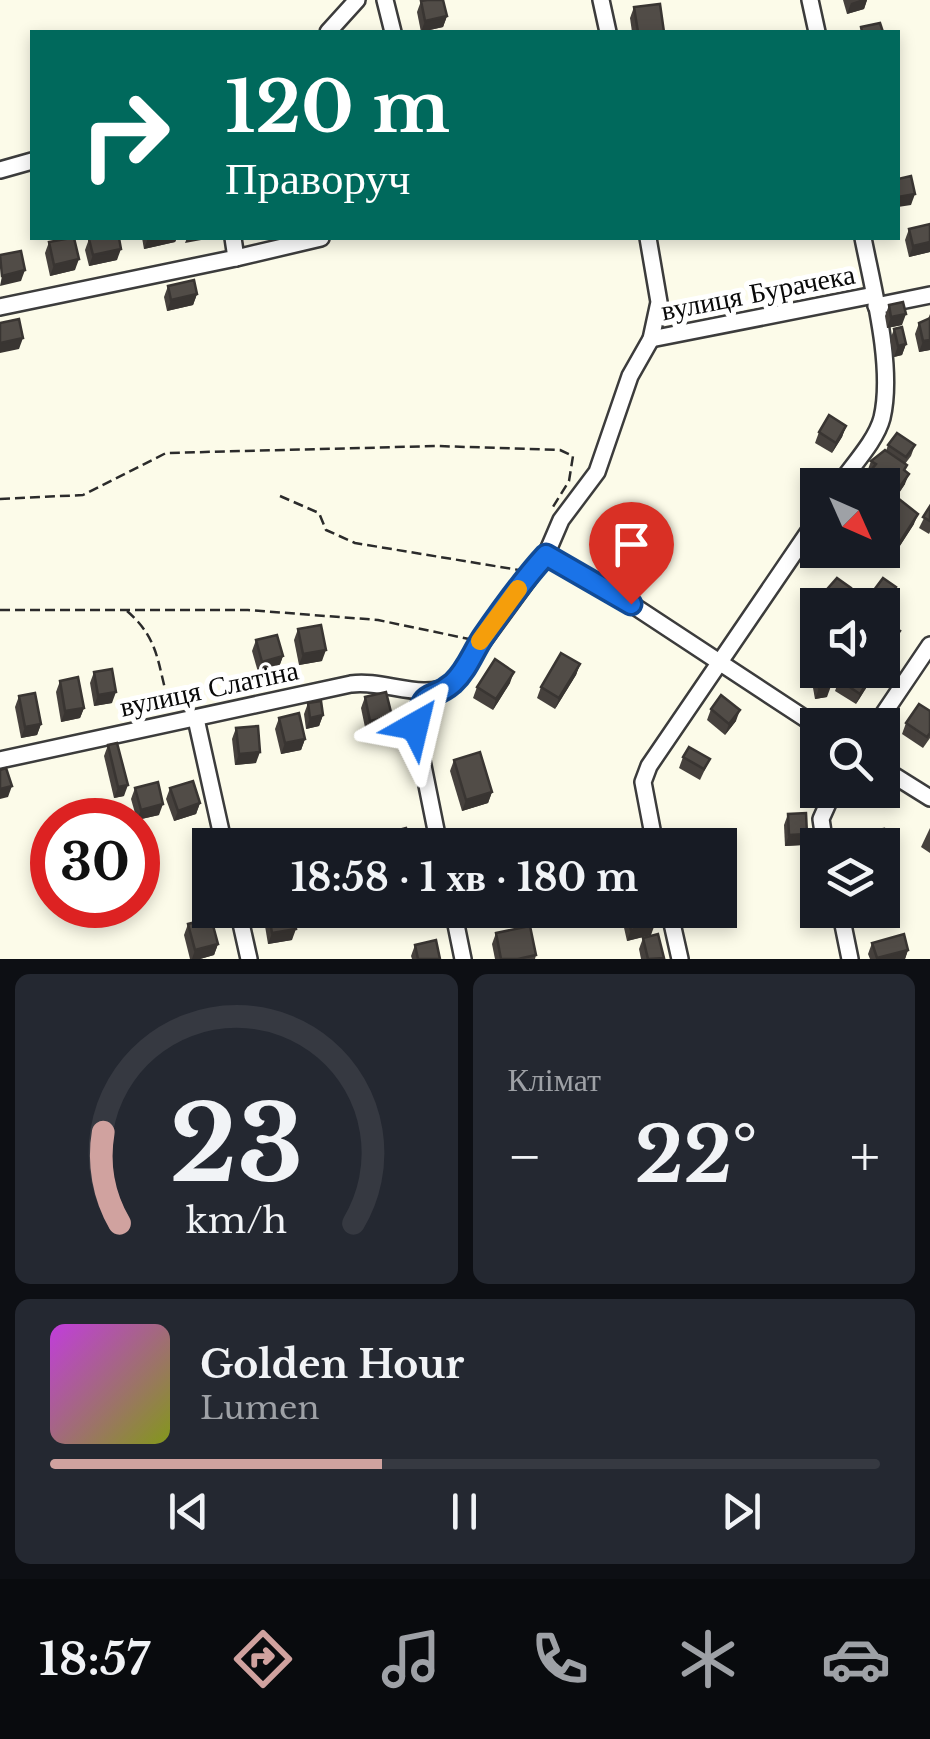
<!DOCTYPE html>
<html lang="uk">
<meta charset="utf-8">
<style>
body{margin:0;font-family:"Libre Baskerville",serif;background:#242831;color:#f1f3f6;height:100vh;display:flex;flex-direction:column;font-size:38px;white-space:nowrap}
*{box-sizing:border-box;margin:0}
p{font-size:32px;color:#9ea1a6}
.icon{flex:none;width:55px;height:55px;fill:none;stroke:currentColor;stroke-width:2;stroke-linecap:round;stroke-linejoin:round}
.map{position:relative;height:959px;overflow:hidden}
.sheet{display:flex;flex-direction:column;gap:15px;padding:15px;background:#0d0f14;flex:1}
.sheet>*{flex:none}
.hud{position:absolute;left:30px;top:30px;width:870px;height:210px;border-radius:0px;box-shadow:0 5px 15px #0003;background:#00695c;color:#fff;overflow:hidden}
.needle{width:65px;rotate:135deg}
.buttons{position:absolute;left:800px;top:468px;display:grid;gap:20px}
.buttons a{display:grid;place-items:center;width:100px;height:100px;border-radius:0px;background:#171b24;box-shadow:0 5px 15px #0003;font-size:50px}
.speed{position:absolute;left:30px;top:798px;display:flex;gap:20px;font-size:50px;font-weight:700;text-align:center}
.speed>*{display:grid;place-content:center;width:130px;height:130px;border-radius:50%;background:#171b24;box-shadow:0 5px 15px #0003;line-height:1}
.speed .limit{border:15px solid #d22;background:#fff;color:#111}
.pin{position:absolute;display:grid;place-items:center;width:85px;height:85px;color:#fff;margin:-102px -42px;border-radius:50% 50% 50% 0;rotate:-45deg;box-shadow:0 0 10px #0007}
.pin .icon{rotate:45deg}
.me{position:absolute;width:110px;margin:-55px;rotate:37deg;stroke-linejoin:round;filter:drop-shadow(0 0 8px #0008)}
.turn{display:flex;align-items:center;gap:35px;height:210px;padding:0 30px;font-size:45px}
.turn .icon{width:130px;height:130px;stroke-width:2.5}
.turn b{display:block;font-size:70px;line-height:85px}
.big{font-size:75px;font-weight:700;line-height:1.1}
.sheet .tile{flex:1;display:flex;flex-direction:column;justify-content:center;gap:15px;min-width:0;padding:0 35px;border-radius:15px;background:#242831}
.sheet .dial{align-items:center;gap:0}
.dial svg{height:260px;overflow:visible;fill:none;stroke:#363941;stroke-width:7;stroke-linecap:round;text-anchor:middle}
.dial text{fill:#f1f3f6;stroke:none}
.song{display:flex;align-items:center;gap:30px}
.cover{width:120px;height:120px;border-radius:15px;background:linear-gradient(135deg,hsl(290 70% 55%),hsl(70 70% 35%))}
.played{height:10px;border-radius:5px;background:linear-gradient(90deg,#d0a29f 40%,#363941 40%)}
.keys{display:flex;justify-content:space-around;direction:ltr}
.heat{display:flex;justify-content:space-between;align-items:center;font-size:55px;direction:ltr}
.sheet .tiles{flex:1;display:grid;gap:15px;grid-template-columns:1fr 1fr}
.tile:last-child{grid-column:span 2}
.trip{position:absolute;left:192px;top:828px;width:545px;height:100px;border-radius:0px;background:#171b24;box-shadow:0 5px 15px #0003;font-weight:700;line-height:100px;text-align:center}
.tab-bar{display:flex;height:160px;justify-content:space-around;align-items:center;background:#090b0e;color:#9ea1a6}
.tab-bar .icon{width:70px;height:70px}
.tab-bar .selected{color:#d0a29f}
.tab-bar b{font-size:45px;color:#f1f3f6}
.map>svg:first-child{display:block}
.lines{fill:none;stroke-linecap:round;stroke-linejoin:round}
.minor-casing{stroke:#3c3c3c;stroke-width:20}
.path{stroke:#2b2b2b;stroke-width:2.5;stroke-dasharray:10 5;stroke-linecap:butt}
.minor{stroke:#fff;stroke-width:15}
.wall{fill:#46413d}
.shaded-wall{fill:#393532}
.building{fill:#514c47;stroke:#393532;stroke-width:2.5}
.route-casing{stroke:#114b97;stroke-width:25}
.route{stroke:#1a73e8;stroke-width:18}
.slow{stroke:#f59e0b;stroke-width:18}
.labels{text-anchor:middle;stroke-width:10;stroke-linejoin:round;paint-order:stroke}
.street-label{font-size:28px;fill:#090909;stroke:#fff}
</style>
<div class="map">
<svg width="930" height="959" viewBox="0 0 930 959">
<rect width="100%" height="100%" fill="#fcfbe9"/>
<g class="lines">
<defs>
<g id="minor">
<path d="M385 0 393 32"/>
<path d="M601 0 608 32"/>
<path d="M810 0 817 32"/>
<path d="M328 32 357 0"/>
<path d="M0 170 32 161"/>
<path d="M236 258 321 238"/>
<path d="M876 306 930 295"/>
<path d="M0 307 236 258 233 238"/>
<path d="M651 339 874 295"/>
<path d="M839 485C852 466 876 441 882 418 894 367 873 289 863 238"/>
<path d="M546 555 631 604 818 727"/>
<path d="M430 692 419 706 415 726 439 845"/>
<path d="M196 719 224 845"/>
<path d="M876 725 930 645"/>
<path d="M0 760 351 684C383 679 422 701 451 685L546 555 561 520 597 472 630 376 651 339 659 302 648 238"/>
<path d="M882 768 930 798"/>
<path d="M655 845 643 782 649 766 818 518"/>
<path d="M825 845 821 819 834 790"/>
<path d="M238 910 249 959"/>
<path d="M453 910 463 959"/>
<path d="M669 910 680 959"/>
<path d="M840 910 850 959"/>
</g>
</defs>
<!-- minor casing -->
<use href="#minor" class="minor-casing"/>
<!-- path -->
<g class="path">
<path d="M280 496 319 513 326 530 355 543 519 570"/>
<path d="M0 499 83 495 166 453 438 446 560 450 573 456 569 481 551 510"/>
<path d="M0 610H248L378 620 469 639"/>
<path d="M127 611C162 641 157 669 171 709"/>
</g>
<!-- minor -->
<use href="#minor" class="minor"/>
</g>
<!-- wall -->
<g class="wall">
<path d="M843 0H867L864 9 847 14Z"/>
<path d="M421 1 447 16 443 27 421 32 417 12Z"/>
<path d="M634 7 664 32H632L630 18Z"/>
<path d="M930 224V252L909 257 905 240 909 229Z"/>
<path d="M142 238H177L175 242 144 249Z"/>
<path d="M89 239 117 260 89 266 85 250Z"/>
<path d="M49 242 75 270 50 276 45 253Z"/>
<path d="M168 286 197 294 193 305 167 311 164 297Z"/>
<path d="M889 305 902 325 887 328 885 316Z"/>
<path d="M930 314V350L919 352 915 334 919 323 928 319Z"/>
<path d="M894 329 906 344 902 355 894 357 890 340Z"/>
<path d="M846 426 842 437 832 453 815 443 819 432Z"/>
<path d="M888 445H915L911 456 905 464V484L897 496H891L882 490V485H875L868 480 870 474 867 472 871 461 886 451Z"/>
<path d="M930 506V532L929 534 919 528Z"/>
<path d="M914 524 894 555 885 550 877 566 866 559 870 550H882V531Z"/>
<path d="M896 587 892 598 882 612V605H867L871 594Z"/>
<path d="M818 605V630L816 632 803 623 807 612Z"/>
<path d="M298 629 322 661 299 665 294 640Z"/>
<path d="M256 640 283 656 279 667 258 672 252 651Z"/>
<path d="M580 664 576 675 555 709 537 698 541 687Z"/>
<path d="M94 672 112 703 94 706 90 683Z"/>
<path d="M872 674 868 685 856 704 835 691 839 680Z"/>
<path d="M817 677 827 697 815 699 813 688Z"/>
<path d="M60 681 84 708 80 718 61 722 56 692Z"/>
<path d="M510 683 493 710 473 698 477 687Z"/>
<path d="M19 696 41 724 37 735 21 738 15 707Z"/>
<path d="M365 697 392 716 388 727 366 732 361 708Z"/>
<path d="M308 703 323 715 319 726 306 729 304 714Z"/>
<path d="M711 709 736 721 725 735 707 720Z"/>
<path d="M930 711V738L923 748 902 734 906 723Z"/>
<path d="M279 718 305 739 301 750 281 754 275 729Z"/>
<path d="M236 728 256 763 235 765 232 739Z"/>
<path d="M108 745 124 796 114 798 104 756Z"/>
<path d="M683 757 710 759 700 780 679 768Z"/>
<path d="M454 760 492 792 488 803 462 811 450 771Z"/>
<path d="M135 788 159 815 137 820 131 799Z"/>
<path d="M170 788 200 803 196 814 174 821 166 799Z"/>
<path d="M788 814 807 834 803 845 785 846 784 825Z"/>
<path d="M930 828V853L921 847Z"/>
<path d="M620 910H659L652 913 651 935 627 941Z"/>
<path d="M269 915 292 940 268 944 265 926Z"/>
<path d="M188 924 218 944 214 955 200 959H190L184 935Z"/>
<path d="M496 933 536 955 535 959H495L492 944Z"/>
<path d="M643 938 664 959H641L639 949Z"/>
<path d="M872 943 908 950 905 959H870L868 954Z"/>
<path d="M415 945 440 959H412L411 956Z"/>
</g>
<!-- shaded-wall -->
<g class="shaded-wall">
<path d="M860 0H867L864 9 847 14 851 3Z"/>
<path d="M447 16 443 27 421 32 425 21Z"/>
<path d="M915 194 911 205 898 207V197Z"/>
<path d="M148 238H177L175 242 144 249Z"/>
<path d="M187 238H212L185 243Z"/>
<path d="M930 242V252L909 257 913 246Z"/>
<path d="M121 249 117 260 89 266 93 255Z"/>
<path d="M79 259 75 270 50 276 54 265Z"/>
<path d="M25 270 21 281 0 286 2 276Z"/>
<path d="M197 294 193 305 167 311 171 300Z"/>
<path d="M906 314 902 325 887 328 891 317Z"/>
<path d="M23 338 19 349 0 353V343Z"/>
<path d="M930 340V350L919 352 923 341Z"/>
<path d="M906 344 902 355 894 357 898 346Z"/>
<path d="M846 426 842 437 832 453 836 443Z"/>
<path d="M909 474 905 484 897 496H891L895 485Z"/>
<path d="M918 514 914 524 894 555 898 545Z"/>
<path d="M896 587 892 598 882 612 884 604Z"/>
<path d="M900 631 896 642 882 662V657Z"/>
<path d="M326 650 322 661 299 665 303 654Z"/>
<path d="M283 656 279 667 258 672 262 662Z"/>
<path d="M580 664 576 675 555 709 559 698Z"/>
<path d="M514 672 510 683 493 710 496 699Z"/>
<path d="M872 674 868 685 856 704 860 694Z"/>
<path d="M831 686 827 697 815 699 819 688Z"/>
<path d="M116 692 112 703 94 706 98 695Z"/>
<path d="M84 708 80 718 61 722 65 711Z"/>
<path d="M740 710 736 721 725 735 729 724Z"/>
<path d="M323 715 319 726 306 729 310 718Z"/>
<path d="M392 716 388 727 366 732 370 721Z"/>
<path d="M41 724 37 735 21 738 25 727Z"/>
<path d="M305 739 301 750 281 754 285 743Z"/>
<path d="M260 752 256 763 235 765 239 754Z"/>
<path d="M128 785 124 796 114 798 118 787Z"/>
<path d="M12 786 8 797 0 799V789Z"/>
<path d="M492 792 488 803 462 811 466 800Z"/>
<path d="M200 803 196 814 174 821 178 811Z"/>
<path d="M163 804 159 815 137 820 141 810Z"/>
<path d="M408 834 404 845H378V843Z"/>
<path d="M807 834 803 845 785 846 789 835Z"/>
<path d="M655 924 651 935 627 941 631 930Z"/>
<path d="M296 929 292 940 268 944 272 933Z"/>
<path d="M218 944 214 955 200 959H192L195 950Z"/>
<path d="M908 950 905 959H876L877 958Z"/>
</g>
<!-- building -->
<g class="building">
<path d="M427 0H443L447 16 425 21 421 1Z"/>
<path d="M660 4 664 32H638L634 7Z"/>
<path d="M880 23 883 32H862L861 27Z"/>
<path d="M911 176 915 194 898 197V179Z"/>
<path d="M930 224V242L913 246 909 229Z"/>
<path d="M71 238H74L79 259 54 265 49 242Z"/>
<path d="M96 238H119L121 249 93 255 89 239Z"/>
<path d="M21 251 25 270 2 276 0 255Z"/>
<path d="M194 280 197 294 171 300 168 286Z"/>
<path d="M903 302 906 314 891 317 889 305Z"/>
<path d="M930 318V340L923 341 919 323Z"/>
<path d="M19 319 23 338 0 343V323Z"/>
<path d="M902 327 906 344 898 346 894 329Z"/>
<path d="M829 415 846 426 836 443 819 432Z"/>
<path d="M897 433 915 445 906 457 888 445Z"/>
<path d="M885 450 907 465 904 470 909 474 901 485H895L872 469 876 464 871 461Z"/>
<path d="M899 499 918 514 898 545 882 534V531Z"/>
<path d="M930 506V521L923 517Z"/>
<path d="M882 543 887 546 881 555 873 550H882Z"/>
<path d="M837 578 851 588 843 605H818V619L807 612Z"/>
<path d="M883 578 896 587 884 604 871 594Z"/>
<path d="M882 620 900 631 882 657Z"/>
<path d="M321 625 326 650 303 654 298 629Z"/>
<path d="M277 635 283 656 262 662 256 640Z"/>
<path d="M561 653 580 664 559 698 541 687Z"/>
<path d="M495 659 514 672 496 699 477 687Z"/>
<path d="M112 669 116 692 98 695 94 672Z"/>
<path d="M846 670H866L872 674 860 694 839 680Z"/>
<path d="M829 675 831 686 819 688 817 677Z"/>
<path d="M78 677 84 708 65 711 60 681Z"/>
<path d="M386 692 392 716 370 721 365 697Z"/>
<path d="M35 693 41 724 25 727 19 696Z"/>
<path d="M721 695 740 710 729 724 711 709Z"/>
<path d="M321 701 323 715 310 718 308 703Z"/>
<path d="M919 704 930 711V733L927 737 906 723Z"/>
<path d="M299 713 305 739 285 743 279 718Z"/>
<path d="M258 726 260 752 239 754 236 728Z"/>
<path d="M117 743 128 785 118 787 108 745Z"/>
<path d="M689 747 710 759 704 769 683 757Z"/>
<path d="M480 752 492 792 466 800 454 760Z"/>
<path d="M6 768 12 786 0 789V770Z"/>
<path d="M193 781 200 803 178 811 170 788Z"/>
<path d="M158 782 163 804 141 810 135 788Z"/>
<path d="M806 813 807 834 789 835 788 814Z"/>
<path d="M406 828 408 834 378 843 377 836Z"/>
<path d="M884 829 887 850 882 851V845H862L860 833Z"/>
<path d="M626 910H651L655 924 631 930Z"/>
<path d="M293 911 296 929 272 933 269 915Z"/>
<path d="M211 918 218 944 195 950 188 924Z"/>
<path d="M530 926 536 955 518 959H501L496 933Z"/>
<path d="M658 934 664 958 648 959 643 938Z"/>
<path d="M904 934 908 950 877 958 872 943Z"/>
<path d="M436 940 440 959H418L415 945Z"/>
</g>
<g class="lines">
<defs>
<path id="route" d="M415 726C424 685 430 703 453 683 467 670 473 652 483 637 503 608 523 580 546 555L631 604"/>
</defs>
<!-- route casing -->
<use href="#route" class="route-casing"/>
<!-- route -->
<use href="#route" class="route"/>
<!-- slow -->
<path class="slow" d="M480 641 518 589"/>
</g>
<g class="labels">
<!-- street labels -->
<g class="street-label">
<text transform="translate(758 292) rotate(-11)" y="10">вулиця Бурачека</text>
<text transform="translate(209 688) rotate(-12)" y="10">вулиця Слатіна</text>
</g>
</g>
</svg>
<div class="buttons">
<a><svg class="needle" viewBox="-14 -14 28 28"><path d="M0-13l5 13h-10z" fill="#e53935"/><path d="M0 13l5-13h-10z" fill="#9ea1a6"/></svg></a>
<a><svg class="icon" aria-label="sound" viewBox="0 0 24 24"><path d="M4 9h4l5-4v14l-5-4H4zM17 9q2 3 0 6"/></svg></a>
<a><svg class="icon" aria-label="search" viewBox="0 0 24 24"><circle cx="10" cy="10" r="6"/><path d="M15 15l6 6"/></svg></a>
<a><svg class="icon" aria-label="layers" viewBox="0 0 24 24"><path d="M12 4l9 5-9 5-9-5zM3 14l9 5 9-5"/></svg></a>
</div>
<div class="speed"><div class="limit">30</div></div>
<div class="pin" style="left:631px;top:604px;background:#d93025"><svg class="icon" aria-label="arrive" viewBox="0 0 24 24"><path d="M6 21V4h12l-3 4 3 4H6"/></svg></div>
<svg class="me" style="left:415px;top:726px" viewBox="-20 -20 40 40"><path d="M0-17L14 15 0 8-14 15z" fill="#1a73e8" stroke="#fff" stroke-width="4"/></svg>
<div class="trip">18:58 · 1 хв · 180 m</div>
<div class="hud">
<div class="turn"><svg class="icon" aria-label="right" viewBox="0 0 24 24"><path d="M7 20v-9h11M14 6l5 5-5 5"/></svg><div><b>120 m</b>Праворуч</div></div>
</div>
</div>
<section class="sheet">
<div class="tiles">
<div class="tile dial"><svg viewBox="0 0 100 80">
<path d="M14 69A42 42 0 1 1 86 69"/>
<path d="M14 69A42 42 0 0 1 9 41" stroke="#d0a29f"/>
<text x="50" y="56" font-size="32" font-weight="700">23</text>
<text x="50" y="72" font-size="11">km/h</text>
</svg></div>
<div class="tile"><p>Клімат</p>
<div class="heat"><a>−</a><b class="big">22°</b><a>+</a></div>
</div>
<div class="tile">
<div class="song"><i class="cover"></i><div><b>Golden Hour</b><p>Lumen</p></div></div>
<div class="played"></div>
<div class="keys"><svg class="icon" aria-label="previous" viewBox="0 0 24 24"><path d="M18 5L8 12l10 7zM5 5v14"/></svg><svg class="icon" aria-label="pause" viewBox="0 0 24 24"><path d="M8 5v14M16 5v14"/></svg><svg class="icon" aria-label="next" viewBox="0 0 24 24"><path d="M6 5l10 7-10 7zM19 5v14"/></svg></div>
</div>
</div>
</section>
<nav class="tab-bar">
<b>18:57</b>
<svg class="icon selected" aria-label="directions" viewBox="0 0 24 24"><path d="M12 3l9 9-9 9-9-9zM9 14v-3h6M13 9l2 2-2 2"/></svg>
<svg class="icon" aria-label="music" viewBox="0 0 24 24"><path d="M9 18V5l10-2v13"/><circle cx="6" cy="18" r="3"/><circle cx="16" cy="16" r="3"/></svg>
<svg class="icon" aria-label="phone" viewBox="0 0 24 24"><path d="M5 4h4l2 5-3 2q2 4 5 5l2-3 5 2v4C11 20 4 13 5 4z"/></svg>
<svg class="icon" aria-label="climate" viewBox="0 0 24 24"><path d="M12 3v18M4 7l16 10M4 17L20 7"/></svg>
<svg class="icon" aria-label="car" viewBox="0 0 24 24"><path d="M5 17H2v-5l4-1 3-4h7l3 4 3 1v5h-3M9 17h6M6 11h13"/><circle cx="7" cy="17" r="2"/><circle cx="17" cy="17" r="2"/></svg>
</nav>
